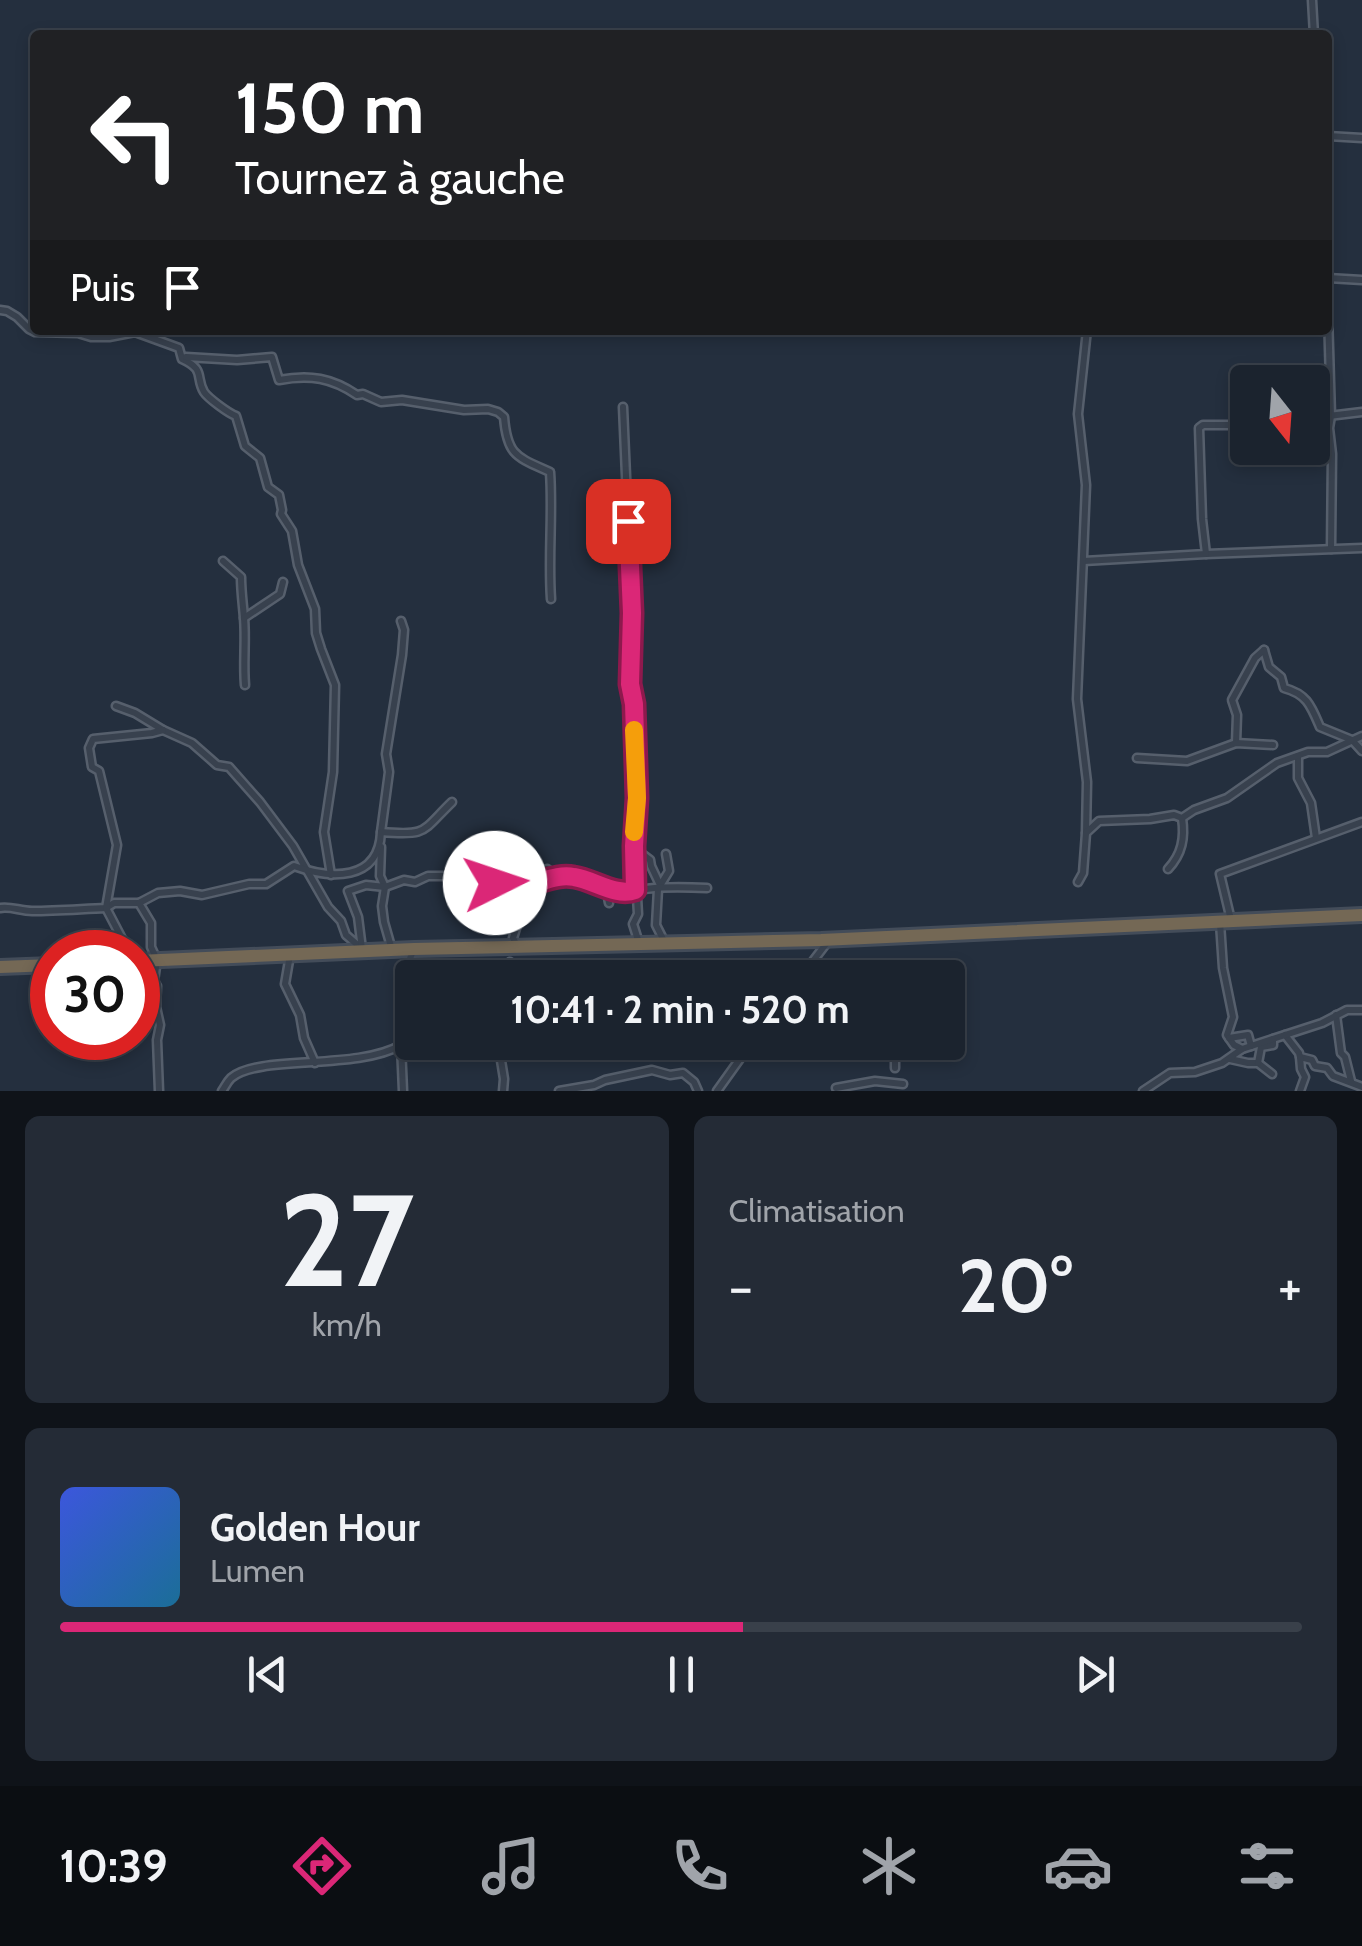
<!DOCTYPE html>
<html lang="fr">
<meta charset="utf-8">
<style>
body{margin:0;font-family:Cabin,sans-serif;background:#242b36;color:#f1f3f6;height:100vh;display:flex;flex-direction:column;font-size:38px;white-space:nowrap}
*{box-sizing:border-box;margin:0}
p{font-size:32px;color:#a0a4aa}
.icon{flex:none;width:55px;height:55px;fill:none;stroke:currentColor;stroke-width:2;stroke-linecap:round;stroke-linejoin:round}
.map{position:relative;height:1091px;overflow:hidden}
.sheet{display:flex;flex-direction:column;gap:25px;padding:25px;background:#0f1319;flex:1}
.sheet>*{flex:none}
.guide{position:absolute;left:30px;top:30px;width:1302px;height:305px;border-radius:10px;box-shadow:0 5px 15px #0003,0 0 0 2px #39404a;background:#202124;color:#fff;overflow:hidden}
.needle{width:65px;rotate:163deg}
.controls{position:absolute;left:1230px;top:365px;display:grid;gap:20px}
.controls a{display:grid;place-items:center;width:100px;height:100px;border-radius:10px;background:#1b232e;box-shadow:0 5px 15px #0003,0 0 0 2px #39404a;font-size:50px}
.speed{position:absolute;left:30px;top:930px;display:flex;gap:20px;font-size:50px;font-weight:700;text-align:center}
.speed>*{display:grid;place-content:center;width:130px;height:130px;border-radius:50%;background:#1b232e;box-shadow:0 5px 15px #0003,0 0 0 2px #39404a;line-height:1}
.speed .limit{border:15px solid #d22;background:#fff;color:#111}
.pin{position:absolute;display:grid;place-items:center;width:85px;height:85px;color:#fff;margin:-42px;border-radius:20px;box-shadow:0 5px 15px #0006}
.me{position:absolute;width:110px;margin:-55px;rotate:86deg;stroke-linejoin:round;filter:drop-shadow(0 0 8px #0008)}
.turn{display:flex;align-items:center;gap:35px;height:210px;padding:0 40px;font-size:45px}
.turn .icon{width:130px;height:130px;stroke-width:2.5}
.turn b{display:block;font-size:70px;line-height:85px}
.then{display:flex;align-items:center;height:95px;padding:0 40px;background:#0003;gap:20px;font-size:38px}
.big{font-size:75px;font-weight:800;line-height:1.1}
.sheet .widget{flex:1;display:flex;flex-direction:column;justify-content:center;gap:15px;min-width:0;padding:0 35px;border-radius:15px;background:#242b36}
.sheet .dial{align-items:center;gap:0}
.dial b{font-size:130px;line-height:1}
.song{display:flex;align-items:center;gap:30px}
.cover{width:120px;height:120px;border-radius:15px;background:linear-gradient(135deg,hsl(230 70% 55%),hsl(200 70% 35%))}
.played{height:10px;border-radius:5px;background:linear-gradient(90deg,#db2777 55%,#39404a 55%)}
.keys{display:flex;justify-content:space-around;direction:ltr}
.heat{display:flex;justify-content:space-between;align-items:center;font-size:55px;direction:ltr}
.sheet .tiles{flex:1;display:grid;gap:25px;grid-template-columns:1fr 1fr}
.widget:last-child{grid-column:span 2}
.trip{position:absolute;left:395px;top:960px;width:570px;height:100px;border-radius:10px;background:#1b232e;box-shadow:0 5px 15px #0003,0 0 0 2px #39404a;font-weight:800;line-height:100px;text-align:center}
.menu{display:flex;height:160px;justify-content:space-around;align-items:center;background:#0b0e12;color:#a0a4aa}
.menu .icon{width:70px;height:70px}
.menu .selected{color:#db2777}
.menu b{font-size:45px;color:#f1f3f6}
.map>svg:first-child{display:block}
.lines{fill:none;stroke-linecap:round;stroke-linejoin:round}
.street-casing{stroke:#565f6c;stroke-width:11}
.highway-casing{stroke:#434c59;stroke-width:18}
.street{stroke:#38414e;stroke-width:6}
.highway{stroke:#746855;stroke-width:12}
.route-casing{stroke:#8e194d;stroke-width:25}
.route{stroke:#db2777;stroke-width:18}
.slow{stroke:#f59e0b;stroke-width:18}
</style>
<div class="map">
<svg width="1362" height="1091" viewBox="0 0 1362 1091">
<rect width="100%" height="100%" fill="#242f3e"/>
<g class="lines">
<defs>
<g id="street">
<path d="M1312 0 1314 35"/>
<path d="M1328 136 1362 138"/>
<path d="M1328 278 1362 280"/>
<path d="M0 310 7 311 17 317 29 329 35 332 78 333 91 337H109L135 332 179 348 182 359C206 370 195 377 204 392 208 398 228 413 236 416L245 446 260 458 268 487 279 495 282 510 281 514 292 531 298 565 315 609 316 633 321 649 335 685 333 772 324 832 331 875"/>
<path d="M1328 314 1331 416 1329 428 1332 454 1331 549"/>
<path d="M186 357 237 360 272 357 279 380C310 374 332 378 357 395L363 394 381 402 402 400 464 410 488 409 498 412 504 417C507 456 517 457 550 472 553 514 548 556 551 599"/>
<path d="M623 407 632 613 630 684 634 704 637 798 634 846 638 914 633 924 639 943"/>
<path d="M1312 418 1362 412"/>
<path d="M1206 554 1362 548"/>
<path d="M223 561 241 577C241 591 243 605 244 618 246 640 243 663 245 685"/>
<path d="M1084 561 1206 554 1202 519 1199 428 1203 425H1248"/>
<path d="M244 618 280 594 283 582"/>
<path d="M1264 650 1269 667 1281 677 1284 688C1307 694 1311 706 1320 727L1352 740 1362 751"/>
<path d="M116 706 135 713 163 730 192 743 217 765 229 767 260 802 293 846 328 907 341 921 346 935 360 947"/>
<path d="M1236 743 1237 715 1232 700 1255 658 1264 650"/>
<path d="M1298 756V778L1311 803 1316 838"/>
<path d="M1137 758 1187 761 1236 743 1273 745"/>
<path d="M381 832 389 772 386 754 402 655 404 630 401 621"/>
<path d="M1086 833 1087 782 1077 699 1086 485 1078 414 1087 330"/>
<path d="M381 847 380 876 385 887 382 906 384 922 392 950"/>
<path d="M634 848 650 860 651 866 660 885"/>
<path d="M1168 869C1182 854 1185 838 1182 818"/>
<path d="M1078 882 1083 873 1086 833 1099 821 1150 819 1174 815 1182 818 1194 810 1227 798 1277 763 1308 752H1327L1362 736"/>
<path d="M603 887 607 892 609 903"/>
<path d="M0 908C11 906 20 911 32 911 57 911 81 909 106 908L114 903H139"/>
<path d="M1231 920 1220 874 1362 822"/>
<path d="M1220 923 1223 968 1233 1017 1227 1035 1234 1045 1242 1049"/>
<path d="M665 943 656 925 658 889 669 871 666 854"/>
<path d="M517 946 513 938 518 922 516 911 529 878 547 869 555 875"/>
<path d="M362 949 358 917 348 891 366 885 385 887 404 880 415 882 428 876H444L452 879 466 878 508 886 526 885 556 876H573L628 893C646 886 687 887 707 888"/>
<path d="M129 952 106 908 117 845 99 771 92 767 89 748 93 739 152 733 163 730"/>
<path d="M290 955 285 984 300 1015 304 1038 315 1063"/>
<path d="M510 962 513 978"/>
<path d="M800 978 829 940"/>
<path d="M1336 1015 1341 1053 1345 1057 1351 1081"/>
<path d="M1285 1035 1299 1053 1300 1057 1312 1060 1315 1066 1327 1068 1333 1076 1362 1087"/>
<path d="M1229 1038 1248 1035 1251 1046"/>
<path d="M498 1042 504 1079 503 1091"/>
<path d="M895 1042V1068"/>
<path d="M1230 1059 1248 1063H1258L1272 1074"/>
<path d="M1258 1063 1261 1047 1273 1045V1039"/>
<path d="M836 1088 875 1081 903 1084"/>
<path d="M159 1091 157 1040 160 1025 156 1007 157 986 154 981 157 960 151 947V923L139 903 158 893 180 891 202 895 249 884H266L294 866C330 879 379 882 381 832 428 836 421 832 452 802"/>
<path d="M222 1091C225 1087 227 1082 231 1078 259 1054 356 1071 401 1045"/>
<path d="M403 1091 401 1045 405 1032 406 971 413 950"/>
<path d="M559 1091 594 1085 605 1080 652 1070 670 1075 683 1073 694 1082 698 1091"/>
<path d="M717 1091 752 1042"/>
<path d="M1143 1091 1170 1073 1195 1072 1222 1063 1242 1049 1322 1023 1347 1010H1362"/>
<path d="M1300 1091 1305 1077 1301 1069 1300 1057"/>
</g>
<g id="highway">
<path d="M138 961 414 949 821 940 1362 915"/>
<path d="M0 967 52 965"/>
</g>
</defs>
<!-- street casing -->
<use href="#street" class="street-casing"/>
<!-- highway casing -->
<use href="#highway" class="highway-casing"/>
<!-- street -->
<use href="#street" class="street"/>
<!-- highway -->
<use href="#highway" class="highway"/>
</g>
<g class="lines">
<defs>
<path id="route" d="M495 883C505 885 516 887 527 885 543 882 557 874 574 877 594 880 616 897 635 890L634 846 637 798 634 704 630 684 632 613 628 521"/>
</defs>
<!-- route casing -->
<use href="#route" class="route-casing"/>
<!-- route -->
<use href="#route" class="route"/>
<!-- slow -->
<path class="slow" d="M634 730 637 798 634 832"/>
</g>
</svg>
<div class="controls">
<a><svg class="needle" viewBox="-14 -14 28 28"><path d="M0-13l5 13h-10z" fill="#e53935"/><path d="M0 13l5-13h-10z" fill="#a0a4aa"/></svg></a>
</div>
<div class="speed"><div class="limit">30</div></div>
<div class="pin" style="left:628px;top:521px;background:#d93025"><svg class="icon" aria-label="arrive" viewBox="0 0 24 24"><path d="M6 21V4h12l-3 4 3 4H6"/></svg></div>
<svg class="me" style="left:495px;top:883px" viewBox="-20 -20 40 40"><circle r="19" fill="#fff"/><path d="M0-13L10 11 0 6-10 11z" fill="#db2777"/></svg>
<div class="trip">10:41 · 2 min · 520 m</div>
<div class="guide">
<div class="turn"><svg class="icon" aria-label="left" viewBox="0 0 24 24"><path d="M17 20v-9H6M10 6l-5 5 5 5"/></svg><div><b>150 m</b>Tournez à gauche</div></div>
<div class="then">Puis<svg class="icon" aria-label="arrive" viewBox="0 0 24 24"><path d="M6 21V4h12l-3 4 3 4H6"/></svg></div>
</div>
</div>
<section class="sheet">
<div class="tiles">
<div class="widget dial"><b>27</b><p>km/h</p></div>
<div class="widget"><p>Climatisation</p>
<div class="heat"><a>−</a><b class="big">20°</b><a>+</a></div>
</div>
<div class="widget">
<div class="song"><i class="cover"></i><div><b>Golden Hour</b><p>Lumen</p></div></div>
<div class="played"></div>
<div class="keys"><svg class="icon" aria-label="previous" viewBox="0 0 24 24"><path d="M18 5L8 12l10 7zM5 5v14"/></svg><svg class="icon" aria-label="pause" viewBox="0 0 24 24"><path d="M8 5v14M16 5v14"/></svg><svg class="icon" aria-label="next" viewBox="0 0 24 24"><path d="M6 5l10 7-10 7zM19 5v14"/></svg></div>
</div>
</div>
</section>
<nav class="menu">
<b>10:39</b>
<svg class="icon selected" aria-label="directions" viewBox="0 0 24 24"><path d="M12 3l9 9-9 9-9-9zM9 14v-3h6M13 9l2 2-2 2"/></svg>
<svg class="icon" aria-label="music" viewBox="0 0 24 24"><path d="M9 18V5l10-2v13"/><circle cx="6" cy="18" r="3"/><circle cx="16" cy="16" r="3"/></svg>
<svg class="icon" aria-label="phone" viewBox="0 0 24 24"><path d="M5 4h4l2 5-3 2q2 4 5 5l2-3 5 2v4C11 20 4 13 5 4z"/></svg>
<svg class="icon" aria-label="climate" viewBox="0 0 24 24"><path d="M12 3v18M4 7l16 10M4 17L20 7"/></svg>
<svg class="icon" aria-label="car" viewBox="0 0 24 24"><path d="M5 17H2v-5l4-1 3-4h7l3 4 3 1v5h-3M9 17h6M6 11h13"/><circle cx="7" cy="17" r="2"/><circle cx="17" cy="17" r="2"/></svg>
<svg class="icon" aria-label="filters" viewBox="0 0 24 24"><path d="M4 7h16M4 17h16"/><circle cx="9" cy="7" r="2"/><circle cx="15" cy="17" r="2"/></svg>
</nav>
